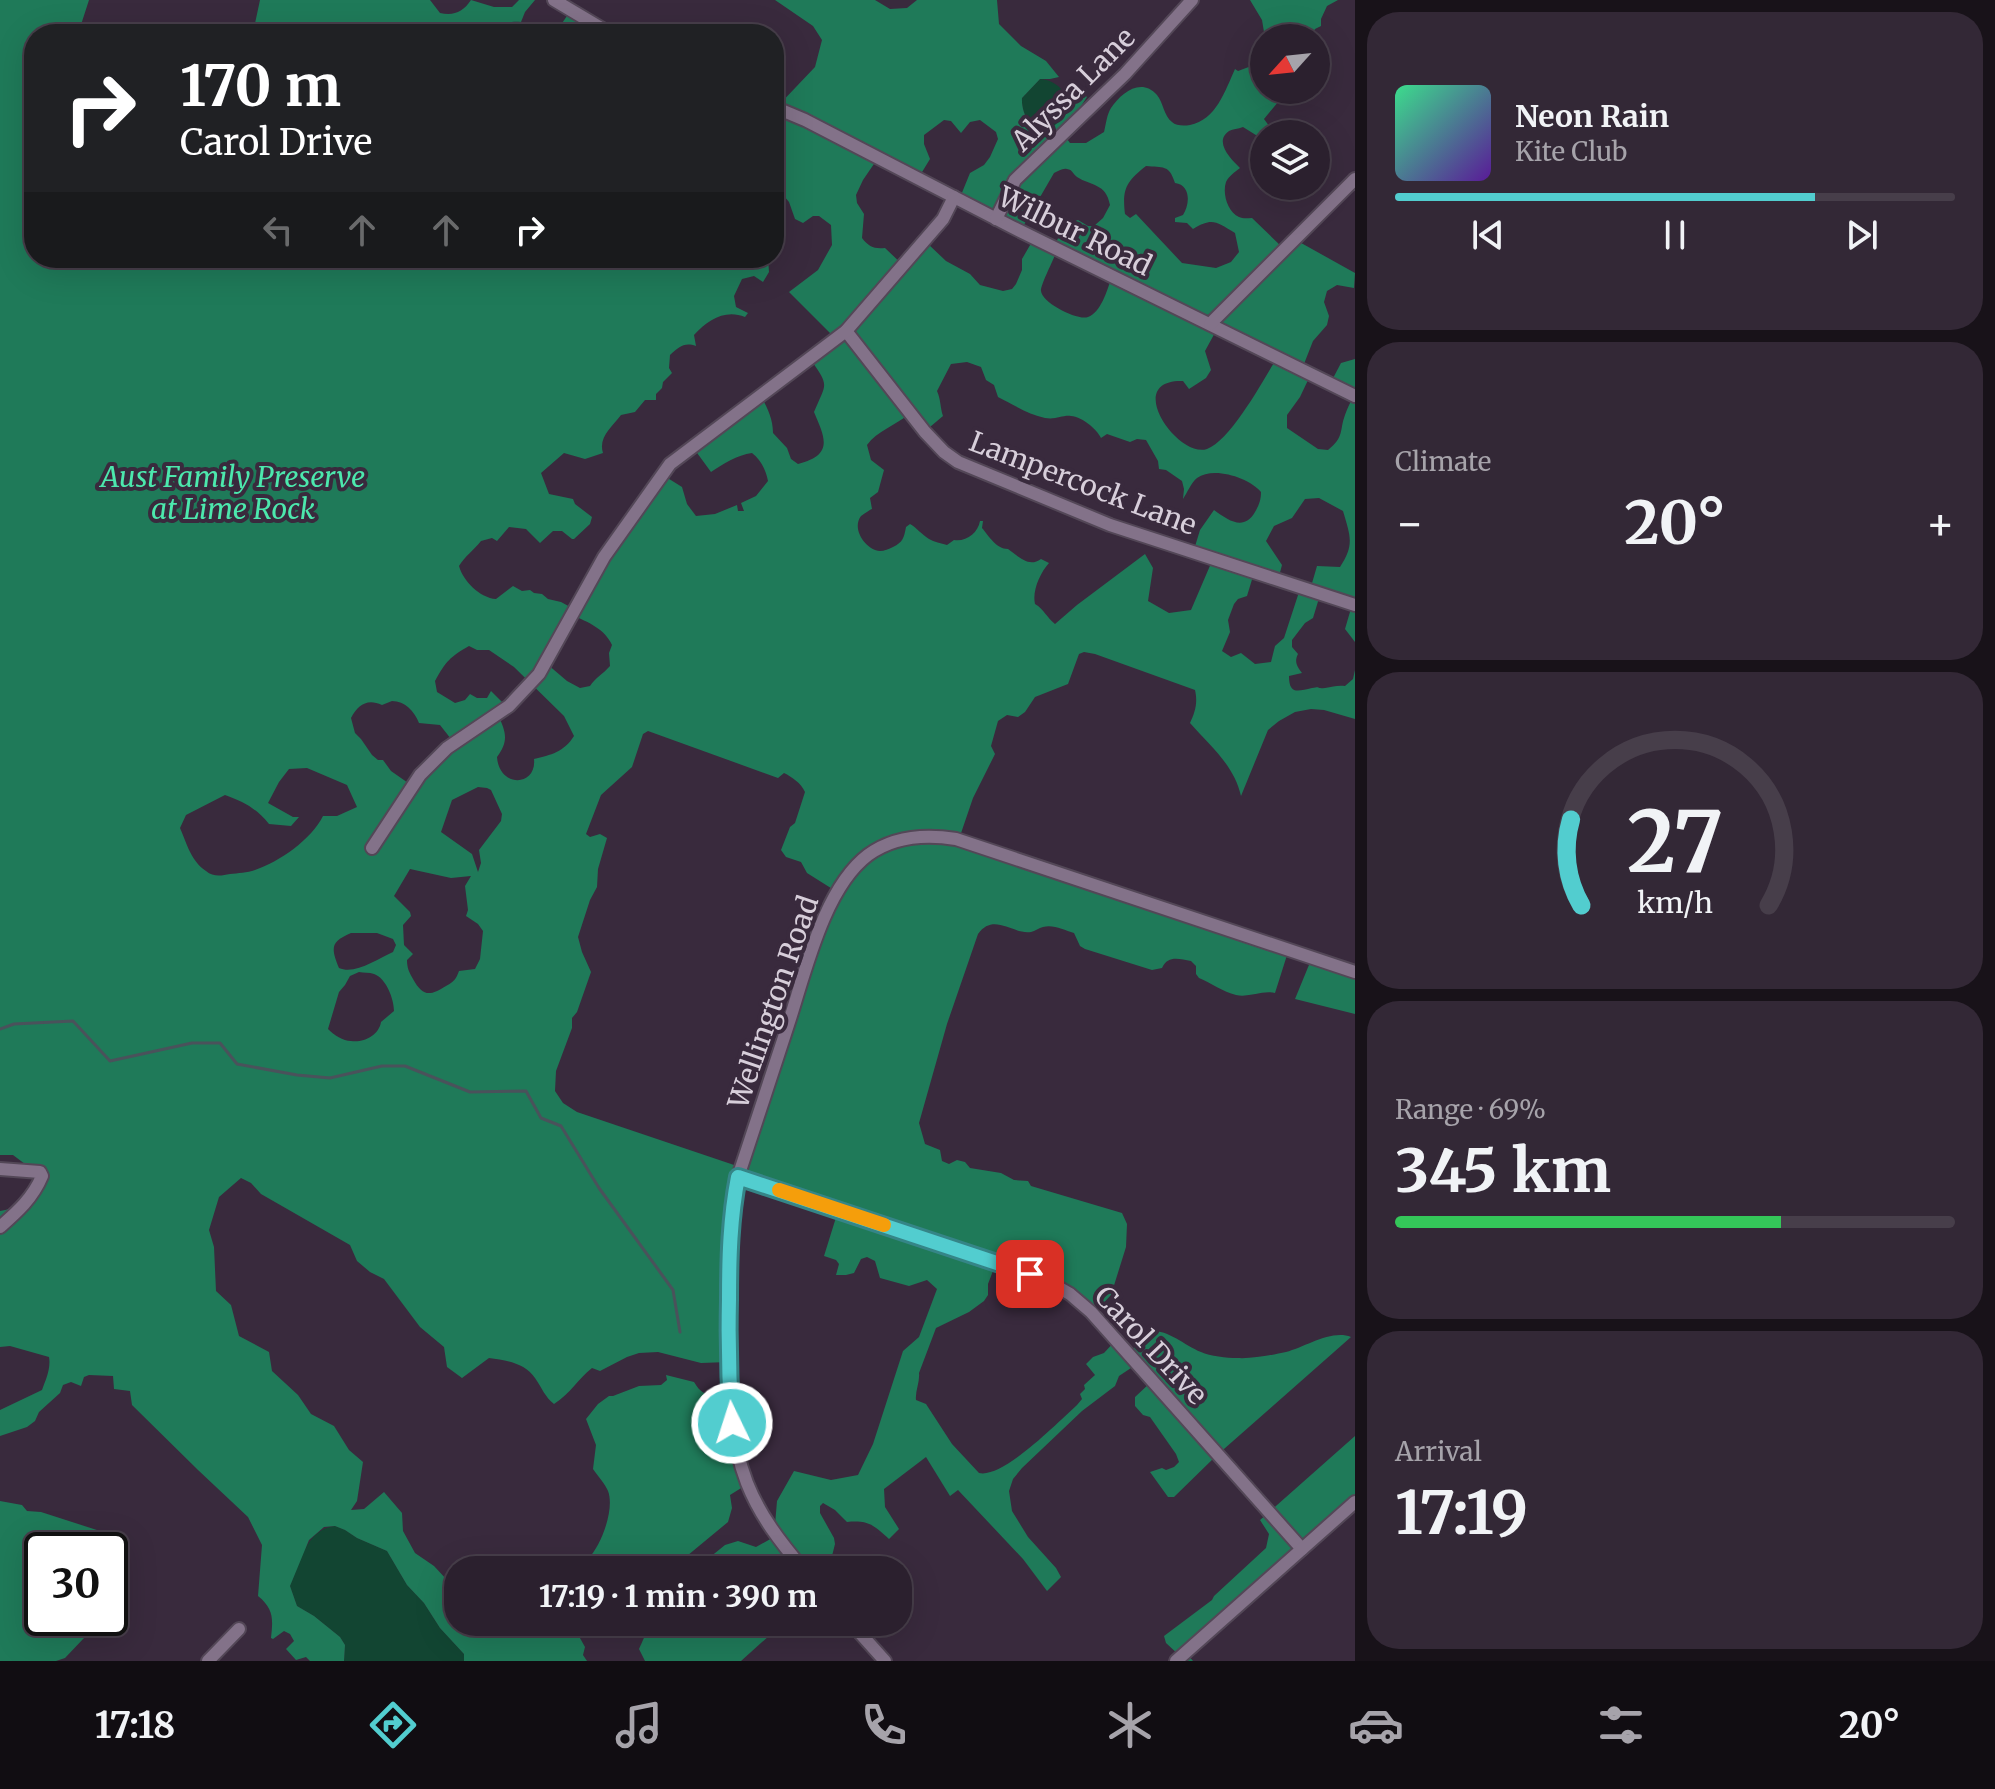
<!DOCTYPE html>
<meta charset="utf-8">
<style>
body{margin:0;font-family:Merriweather,serif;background:#332836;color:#f1f3f6;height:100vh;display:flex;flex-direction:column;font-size:30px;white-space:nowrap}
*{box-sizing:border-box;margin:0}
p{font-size:26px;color:#a6a3aa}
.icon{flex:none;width:44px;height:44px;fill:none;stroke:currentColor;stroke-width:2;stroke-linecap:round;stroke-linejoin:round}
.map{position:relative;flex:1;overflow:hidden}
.side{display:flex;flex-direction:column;gap:12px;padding:12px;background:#181219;width:640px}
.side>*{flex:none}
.banner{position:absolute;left:24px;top:24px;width:760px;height:244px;border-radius:32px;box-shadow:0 8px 32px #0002,0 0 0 2px #473e4a;background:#202124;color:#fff;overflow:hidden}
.needle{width:52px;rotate:243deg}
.tools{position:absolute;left:1250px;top:24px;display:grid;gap:16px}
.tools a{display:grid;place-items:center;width:80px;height:80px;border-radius:50%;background:#2b202e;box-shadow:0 8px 32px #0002,0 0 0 2px #473e4a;font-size:40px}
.speed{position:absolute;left:24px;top:1532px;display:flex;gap:16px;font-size:40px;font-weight:700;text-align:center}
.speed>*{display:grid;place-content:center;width:104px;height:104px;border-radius:50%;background:#2b202e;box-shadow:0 8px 32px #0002,0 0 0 2px #473e4a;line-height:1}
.speed .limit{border:4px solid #111;border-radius:12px;background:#fff;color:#111}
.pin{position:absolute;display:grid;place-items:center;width:68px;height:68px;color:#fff;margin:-34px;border-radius:16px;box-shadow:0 4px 12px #0006}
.me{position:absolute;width:88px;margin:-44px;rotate:356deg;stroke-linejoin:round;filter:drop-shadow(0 0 6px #0008)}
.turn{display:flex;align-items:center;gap:28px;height:168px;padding:0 24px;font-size:36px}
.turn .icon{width:104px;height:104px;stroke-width:2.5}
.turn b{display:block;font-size:56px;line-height:68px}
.lanes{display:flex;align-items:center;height:76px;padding:0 24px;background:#0003;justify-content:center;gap:40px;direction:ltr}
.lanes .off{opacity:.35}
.big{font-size:60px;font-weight:700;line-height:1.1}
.side .card{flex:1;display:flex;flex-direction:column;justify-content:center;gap:12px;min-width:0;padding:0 28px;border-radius:32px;background:#332836}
.side .dial{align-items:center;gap:0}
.dial svg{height:208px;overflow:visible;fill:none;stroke:#473e4a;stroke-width:7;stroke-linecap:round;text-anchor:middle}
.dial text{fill:#f1f3f6;stroke:none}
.song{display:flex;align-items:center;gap:24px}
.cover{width:96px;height:96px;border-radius:12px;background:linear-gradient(135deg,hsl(150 70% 55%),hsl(270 70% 35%))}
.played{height:8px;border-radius:4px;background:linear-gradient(90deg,#52cdcf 75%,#473e4a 75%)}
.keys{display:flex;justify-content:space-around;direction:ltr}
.heat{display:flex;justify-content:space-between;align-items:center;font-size:44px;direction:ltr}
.charge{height:12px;border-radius:6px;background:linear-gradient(90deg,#34c759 69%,#473e4a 0)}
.trip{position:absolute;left:444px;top:1556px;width:468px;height:80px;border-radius:32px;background:#2b202e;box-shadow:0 8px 32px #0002,0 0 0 2px #473e4a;font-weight:700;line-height:80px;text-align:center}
.tab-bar{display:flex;height:128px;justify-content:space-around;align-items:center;background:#110d12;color:#a6a3aa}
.tab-bar .icon{width:56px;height:56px}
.tab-bar .current{color:#52cdcf}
.tab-bar b{font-size:36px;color:#f1f3f6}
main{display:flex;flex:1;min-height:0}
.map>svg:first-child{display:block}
.green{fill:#124532}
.forest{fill:#1f7a59;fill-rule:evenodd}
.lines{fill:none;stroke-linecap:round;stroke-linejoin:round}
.stream{stroke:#4a525b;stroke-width:3}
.minor-casing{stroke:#534757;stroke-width:16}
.minor{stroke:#837289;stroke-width:12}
.route-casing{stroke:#358587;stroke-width:20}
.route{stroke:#52cdcf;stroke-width:14}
.slow{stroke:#f59e0b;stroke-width:14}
.labels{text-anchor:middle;stroke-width:8;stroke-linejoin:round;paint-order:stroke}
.street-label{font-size:28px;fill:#d7ceda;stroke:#392a3d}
.park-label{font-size:28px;font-style:italic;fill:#4ce8ad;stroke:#392a3d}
</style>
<main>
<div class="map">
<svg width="1355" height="1661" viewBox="0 0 1355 1661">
<rect width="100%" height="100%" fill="#392a3d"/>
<!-- green -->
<g class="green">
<path d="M1040 79C1057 80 1069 94 1070 110L1047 133C1031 132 1021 113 1022 98Z"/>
<path d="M335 1526 345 1530 357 1538 387 1551 407 1585 424 1603 440 1628 464 1654V1661H344L345 1645 340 1637 314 1616 297 1606 290 1586C300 1563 306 1529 335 1526Z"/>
</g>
<!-- forest -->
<g class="forest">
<path d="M0 0H89L78 34H34V258H768L769 272 763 282 754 276 742 279 734 296 736 307 748 313 745 317C725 309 708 320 694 335L696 346C684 342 679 347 670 355L669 368 672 373 663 382 662 388 656 394V400H645L635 412 621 415C612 427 598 437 603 453L585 459 564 453 541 473 549 494 573 499 575 504 592 517 590 524 574 539H572L562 531H553L540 543 526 529 509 527 497 541 492 538 481 541C474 550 465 556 459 566 463 581 480 598 496 599L513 586 522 591 530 590 534 593 542 594 548 599 561 602 574 609 666 477 682 487 687 504 696 516 715 514 737 505 738 511H744L741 503 756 496 768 481C766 470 761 460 752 453 737 455 723 464 711 472L692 446 762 398C768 409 773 420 773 433L787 448 791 459 798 464C834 455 825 438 814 412 826 383 830 387 811 360L835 338 789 292 818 270 832 245 831 225 819 216H813L803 223 795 219 789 202 774 184V108H776L815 67 822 40 813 26 775 0H875L890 9 907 8 917 0H997L999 24 1021 46 1046 61 1059 77 1050 79H1040L1022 98C1021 113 1031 132 1047 133L1070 110 1068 97 1077 89 1087 97 1068 126 1067 139 1070 143H1086L1104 132C1106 124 1107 114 1111 108 1121 93 1141 77 1157 95 1163 102 1164 116 1172 122 1176 126 1184 126 1190 125 1216 120 1225 91 1235 69L1238 71 1254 65 1264 49V90H1288L1264 119 1275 134H1264V150L1262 151 1259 137 1243 127C1238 129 1233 129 1229 131 1213 142 1232 160 1240 168 1235 172 1229 176 1226 182 1222 194 1228 212 1239 217 1243 219 1248 218 1252 218L1282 247 1294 239 1355 273 1354 288 1337 285 1327 291 1324 302 1329 316 1327 325 1313 341 1302 369 1309 378 1300 397 1287 415V428L1318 449 1328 450C1345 436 1339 431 1345 415 1347 409 1350 403 1353 397L1330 384 1341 363 1355 359V642L1345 629 1352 605 1320 595 1313 618 1305 623 1292 640V647L1298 654C1294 662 1297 666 1302 673L1289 676C1289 695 1298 691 1312 688 1323 686 1314 689 1325 688 1333 687 1337 685 1345 686L1353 679 1355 670V719L1324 710 1311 709 1295 712 1279 721 1268 730 1241 796C1234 765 1211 747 1190 723 1195 712 1198 703 1195 690L1095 654 1084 652 1079 654 1068 684 1035 697 1025 712 1018 717 1007 715 998 721 991 746 995 754 973 798 959 839 1288 952 1275 993C1262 990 1249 998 1236 995 1223 992 1211 983 1199 978L1196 974V966L1191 961C1179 959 1168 955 1162 968L1152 970 1085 949 1080 946 1074 933C1064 930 1053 924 1043 927 1039 928 1035 931 1031 932 1013 935 994 912 978 934L947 1024 919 1123 925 1144 940 1150 942 1161 949 1164 957 1160 965 1162 970 1168 1001 1173 1014 1180 1028 1181 1031 1186 1122 1213 1127 1224 1126 1247 1111 1295 1095 1312 1067 1293 996 1263 988 1284V1295L984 1301 969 1312 936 1328 919 1373C920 1382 915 1391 916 1400L926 1404 952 1444 979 1473C1003 1479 1058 1422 1077 1405L1082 1399 1080 1394 1085 1389 1084 1385 1095 1375 1086 1364 1093 1357 1104 1353 1115 1341 1128 1352 1145 1339 1144 1331C1166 1327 1182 1344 1201 1352 1210 1356 1227 1358 1237 1358 1252 1359 1272 1355 1286 1352 1305 1347 1332 1329 1351 1337L1216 1456 1174 1497H1168L1150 1472 1162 1468 1166 1470 1174 1467 1179 1462 1176 1454 1150 1417 1143 1415 1135 1406V1397L1150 1383 1137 1364 1119 1376 1115 1386 1082 1411 1022 1468 1013 1479 1009 1491 1012 1511 1028 1537 1056 1568 1061 1577 1047 1591 1023 1559 958 1490 950 1496 926 1457 884 1489 885 1507 899 1529 889 1539C874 1525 868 1520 847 1522L835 1510 823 1503 820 1506V1513L834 1538 835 1544 832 1556 814 1570H694L725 1545 738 1541 756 1547 774 1537 777 1501 794 1471 831 1480 858 1475 873 1444 903 1351 919 1337 937 1289 927 1280 909 1286 880 1278 875 1261 867 1257 861 1259 854 1273 846 1275H836L839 1264 836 1260 824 1256 838 1211 738 1179 728 1362 701 1363 658 1352 639 1353 627 1357 600 1371 592 1368C578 1379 571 1393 554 1404 545 1397 542 1388 535 1378 525 1363 506 1360 489 1358L462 1378 447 1367 444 1347 420 1327 384 1279 370 1272 357 1261 350 1245 261 1194 251 1183 241 1178 219 1197 209 1230 214 1247 216 1291 231 1305 239 1336 269 1352 272 1371 298 1395 311 1414 334 1426 349 1450 363 1462 357 1501 351 1510 364 1509 384 1492 402 1513 403 1531 415 1553 434 1566 448 1581 458 1600V1622H471L481 1635 495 1636 508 1630 513 1632 528 1622H571L585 1647 583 1655 587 1661H464V1654L440 1628 424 1603 407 1585 387 1551 357 1538 345 1530 335 1526 324 1527 309 1540 290 1586 297 1606 314 1616 340 1637 345 1645 344 1661H310L306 1657 296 1660 286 1649 294 1641 290 1634 284 1631 273 1639 271 1638C273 1619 274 1609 258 1596L262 1545 248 1517 198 1470 132 1405 130 1391 114 1389 113 1376 89 1375 84 1377 81 1386 71 1382 63 1385 60 1393 39 1412 35 1421 27 1427 0 1436V1410L42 1390C46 1379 51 1368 49 1357L10 1346 0 1347V1211C14 1209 28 1201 36 1189L33 1170 13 1155H0ZM944 120 951 121 961 133 970 122 980 120 996 132 998 139 990 157 984 165 970 173 959 200 1021 230 1054 173C1059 171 1062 168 1067 169 1073 170 1072 173 1077 177 1091 186 1106 183 1110 205L1103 218 1094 226H1088L1078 220 1064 225 1054 247 1033 240 1022 259V270L1016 284 1012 289 1003 291 980 285 970 274 946 261 927 243 905 267 885 248C874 249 869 247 862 238L864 214 857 203 856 195 863 180 878 158 919 177 930 159 924 144V135ZM1146 166C1163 168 1169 164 1175 183 1191 185 1190 204 1183 215L1175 218V222L1187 223 1193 229C1213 217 1216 222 1235 233L1239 252 1231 262 1216 268 1182 263 1136 214 1130 218 1125 214C1122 189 1126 182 1146 166ZM1057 250 1111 279C1107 291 1101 312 1088 317 1078 321 1042 303 1041 291 1040 286 1054 259 1057 250ZM1217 329 1275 361C1263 381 1230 441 1207 449 1178 459 1122 379 1183 381L1189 389 1206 378 1211 370 1205 351ZM967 362 981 367 986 380 994 385 998 397C1012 404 1029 415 1045 418 1056 420 1062 415 1071 416 1082 417 1096 428 1101 438L1107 434 1130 442 1137 439 1146 440 1158 461 1159 469 1166 470 1182 481 1184 489 1183 499C1187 493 1191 483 1197 478 1214 466 1249 478 1261 492 1261 500 1259 505 1255 512 1244 531 1229 521 1214 510L1200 530 1193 553 1212 561 1191 610 1169 613 1148 601 1153 568 1145 554 1077 605 1055 624C1047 618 1044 609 1035 604 1032 591 1040 573 1049 563L1041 559C1029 568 1019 557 1008 549 996 549 989 536 982 528L983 521H980C978 533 966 542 954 540L947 545C941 543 934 542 929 539 921 534 917 528 910 524L906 527C904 538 903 542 893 547 889 549 884 551 880 551 866 550 851 529 861 516 861 516 871 509 872 509L870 498 878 492 884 470 871 460 867 445C877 431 896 425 909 414L924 432 943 416C940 407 941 400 937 391L951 364ZM1319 498 1343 511C1350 535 1355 545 1340 567L1317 566 1310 590 1300 589 1284 638 1275 646 1271 662 1255 664 1241 653 1231 657 1222 651 1230 632 1228 620 1234 604 1238 599 1247 596 1254 573 1278 580 1282 565 1266 541 1274 526 1292 518 1305 499ZM572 615C588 622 605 629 612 645L609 653 610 666C603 674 595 678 590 686L580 688 567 681 547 664ZM469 646 477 650H489L514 667 564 716 574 736C564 752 551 755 534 759 537 787 499 788 497 757 509 741 506 732 498 715L507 707 491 691 487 698H477L470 694 465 700 455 703 437 692 435 681C446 661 450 657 469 646ZM392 701C405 701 414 711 419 723L440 725 451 739 411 785 391 771 383 760H378L372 755 361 739 355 733 351 718C358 705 367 698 382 705ZM648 731 778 778 784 773C792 777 801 783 805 792L795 823 790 827 781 850 786 857 801 862 807 873 834 890 740 1167 577 1112 563 1103 555 1091 556 1071 572 1028V1018L577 1012 591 972 582 952 578 937 590 900 597 887 598 869 607 838 600 834 590 837 586 834 601 795 632 767 643 734ZM307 768 347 785 357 807 337 816H323C312 839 279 862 255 870 247 873 238 873 230 874 221 876 213 877 206 871 191 861 187 844 180 828L186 815 225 795C244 802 256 808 269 824L291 826 299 817H293L268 803 279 782 289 769ZM478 787 487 788 491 790 502 814 501 821 479 850 481 863 478 872 472 854 441 832 452 800ZM410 869 451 878 471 876 465 886 468 910 466 916 478 924 483 931 480 959 475 969 459 971C456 979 454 982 446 986 430 996 423 997 413 979 409 972 407 968 407 960L413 954 404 945 403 925 411 916 410 912 394 896ZM351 933H377L393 939 396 945 393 952C377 959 355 975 339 968 331 948 330 942 351 933ZM359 972C364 973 369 972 374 974 386 978 394 999 394 1011L381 1022C379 1035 364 1043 351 1041 343 1041 334 1035 328 1029L339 992 345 985 350 976Z"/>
<path d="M260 0H430L440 13C454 16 463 12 471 0L494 7H512L519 0H535L525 12 521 22C509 21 504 23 497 34H244L254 28Z"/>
<path d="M1250 0H1338L1327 6 1321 19V26L1315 29 1310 38H1265L1262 20Z"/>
<path d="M569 13 610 34H556V32Z"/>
<path d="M1311 960 1355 973V1014L1295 999Z"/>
<path d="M666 1375 694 1382C703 1397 708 1394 724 1394L746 1485 730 1495 732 1508 728 1522 670 1570H587L589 1564 588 1559C601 1546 615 1509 608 1491 605 1484 598 1476 593 1469L596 1445 586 1419 598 1404 609 1396H613L639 1386 661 1385 667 1380Z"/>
<path d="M1355 1436V1504L1187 1654 1193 1661H1177L1180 1656 1166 1643 1164 1636 1212 1600 1214 1596 1266 1548 1269 1534 1260 1520Z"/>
<path d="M0 1501 22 1505 27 1511 41 1512 100 1531 98 1542 107 1550H42V1618H103L65 1658 56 1661H0Z"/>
<path d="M110 1553 123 1573 110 1601Z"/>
<path d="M651 1622H774L780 1626 741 1661H645L639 1649Z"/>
</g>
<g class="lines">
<!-- stream -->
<path class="stream" d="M0 1029 14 1024 73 1021 110 1061 192 1043H220L237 1064 297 1075 330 1078 382 1066H405L470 1092 526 1091 541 1118 561 1126 599 1188 673 1290 680 1332"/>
<defs>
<g id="minor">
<path d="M554 0 611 34"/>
<path d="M774 107 805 120 1012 227 1355 396"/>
<path d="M996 219 1015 180 1125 74 1192 0"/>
<path d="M1210 324 1355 179"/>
<path d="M846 331 925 432 944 452 958 462 1110 525 1355 605"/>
<path d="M372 848 420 775 447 748 509 706 539 674 604 557 670 464 846 331 943 219 954 197"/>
<path d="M0 1169 40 1172 42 1176C33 1198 17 1212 0 1227"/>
<path d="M738 1177 1018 1269 1042 1278 1070 1294 1091 1312 1302 1549"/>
<path d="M804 1570C781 1543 760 1516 747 1483 728 1434 729 1381 729 1330 728 1279 728 1228 738 1177 755 1126 771 1076 788 1025 805 973 824 888 868 855 894 836 925 834 956 839L1355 972"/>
<path d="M850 1622 885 1661"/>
<path d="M208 1661 239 1629"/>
<path d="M1176 1661 1355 1502"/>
</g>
</defs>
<!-- minor casing -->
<use href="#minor" class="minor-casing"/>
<!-- minor -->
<use href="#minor" class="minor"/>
</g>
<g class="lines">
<defs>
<path id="route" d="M732 1423C729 1382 728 1341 729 1300 729 1258 730 1218 738 1177L1030 1274"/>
</defs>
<!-- route casing -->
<use href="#route" class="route-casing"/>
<!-- route -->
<use href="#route" class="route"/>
<!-- slow -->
<path class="slow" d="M779 1190 884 1225"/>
</g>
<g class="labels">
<!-- street labels -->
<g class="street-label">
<text transform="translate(1073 89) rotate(-45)" y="10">Alyssa Lane</text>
<text transform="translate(1075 231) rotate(26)" y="10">Wilbur Road</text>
<text transform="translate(1083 483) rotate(21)" y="10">Lampercock Lane</text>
<text transform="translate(773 1002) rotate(-71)" y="10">Wellington Road</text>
<text transform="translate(1151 1345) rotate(47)" y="10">Carol Drive</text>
</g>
<!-- park labels -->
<g class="park-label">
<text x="233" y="487">Aust Family Preserve<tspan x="233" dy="32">at Lime Rock</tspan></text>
</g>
</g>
</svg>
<div class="tools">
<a><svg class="needle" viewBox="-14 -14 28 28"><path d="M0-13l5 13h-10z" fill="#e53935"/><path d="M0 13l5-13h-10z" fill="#a6a3aa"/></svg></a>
<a><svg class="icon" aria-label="layers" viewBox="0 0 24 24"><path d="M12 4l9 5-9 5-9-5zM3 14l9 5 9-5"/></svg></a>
</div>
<div class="speed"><div class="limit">30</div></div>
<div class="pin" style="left:1030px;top:1274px;background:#d93025"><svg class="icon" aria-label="arrive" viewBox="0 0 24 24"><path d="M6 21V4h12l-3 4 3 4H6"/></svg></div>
<svg class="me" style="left:732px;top:1423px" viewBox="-20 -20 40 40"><circle r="17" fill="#52cdcf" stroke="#fff" stroke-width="3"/><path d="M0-11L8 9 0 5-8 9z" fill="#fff"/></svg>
<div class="trip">17:19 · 1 min · 390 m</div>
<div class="banner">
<div class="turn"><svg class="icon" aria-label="right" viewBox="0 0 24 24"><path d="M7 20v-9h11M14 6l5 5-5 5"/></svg><div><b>170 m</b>Carol Drive</div></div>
<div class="lanes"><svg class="icon off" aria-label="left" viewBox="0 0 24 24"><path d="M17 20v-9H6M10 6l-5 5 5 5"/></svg><svg class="icon off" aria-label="ahead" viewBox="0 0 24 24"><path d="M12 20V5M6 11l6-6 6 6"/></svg><svg class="icon off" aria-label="ahead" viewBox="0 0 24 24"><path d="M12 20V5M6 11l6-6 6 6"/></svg><svg class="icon" aria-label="right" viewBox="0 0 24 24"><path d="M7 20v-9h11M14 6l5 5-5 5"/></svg></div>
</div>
</div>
<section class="side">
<div class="card">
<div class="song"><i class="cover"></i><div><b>Neon Rain</b><p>Kite Club</p></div></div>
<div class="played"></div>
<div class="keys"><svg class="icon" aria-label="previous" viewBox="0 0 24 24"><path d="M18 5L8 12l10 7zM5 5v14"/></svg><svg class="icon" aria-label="pause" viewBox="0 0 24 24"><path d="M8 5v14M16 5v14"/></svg><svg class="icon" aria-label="next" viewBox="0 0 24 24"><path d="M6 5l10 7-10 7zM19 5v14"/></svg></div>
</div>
<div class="card"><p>Climate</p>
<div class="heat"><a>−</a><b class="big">20°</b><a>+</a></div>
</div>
<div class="card dial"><svg viewBox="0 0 100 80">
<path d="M14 69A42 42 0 1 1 86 69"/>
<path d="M14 69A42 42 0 0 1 10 36" stroke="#52cdcf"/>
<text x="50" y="56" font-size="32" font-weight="700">27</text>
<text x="50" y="72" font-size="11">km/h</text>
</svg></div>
<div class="card"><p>Range · 69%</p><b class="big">345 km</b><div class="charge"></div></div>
<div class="card"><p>Arrival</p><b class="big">17:19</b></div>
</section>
</main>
<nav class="tab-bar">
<b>17:18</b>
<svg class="icon current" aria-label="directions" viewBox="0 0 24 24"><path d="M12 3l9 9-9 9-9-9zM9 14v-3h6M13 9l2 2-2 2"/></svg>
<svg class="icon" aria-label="music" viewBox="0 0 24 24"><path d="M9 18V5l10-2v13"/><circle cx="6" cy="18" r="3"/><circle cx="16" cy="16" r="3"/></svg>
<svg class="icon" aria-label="phone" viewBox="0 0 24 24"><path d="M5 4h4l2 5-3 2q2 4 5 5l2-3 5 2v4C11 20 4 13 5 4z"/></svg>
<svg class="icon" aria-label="climate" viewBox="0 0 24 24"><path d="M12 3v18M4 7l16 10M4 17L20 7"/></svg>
<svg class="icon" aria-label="car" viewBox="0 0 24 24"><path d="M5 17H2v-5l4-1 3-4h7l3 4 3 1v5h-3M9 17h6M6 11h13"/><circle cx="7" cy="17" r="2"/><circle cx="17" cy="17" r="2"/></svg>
<svg class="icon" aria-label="filters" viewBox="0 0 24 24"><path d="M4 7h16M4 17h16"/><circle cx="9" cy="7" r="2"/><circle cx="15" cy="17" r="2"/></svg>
<b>20°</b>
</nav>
